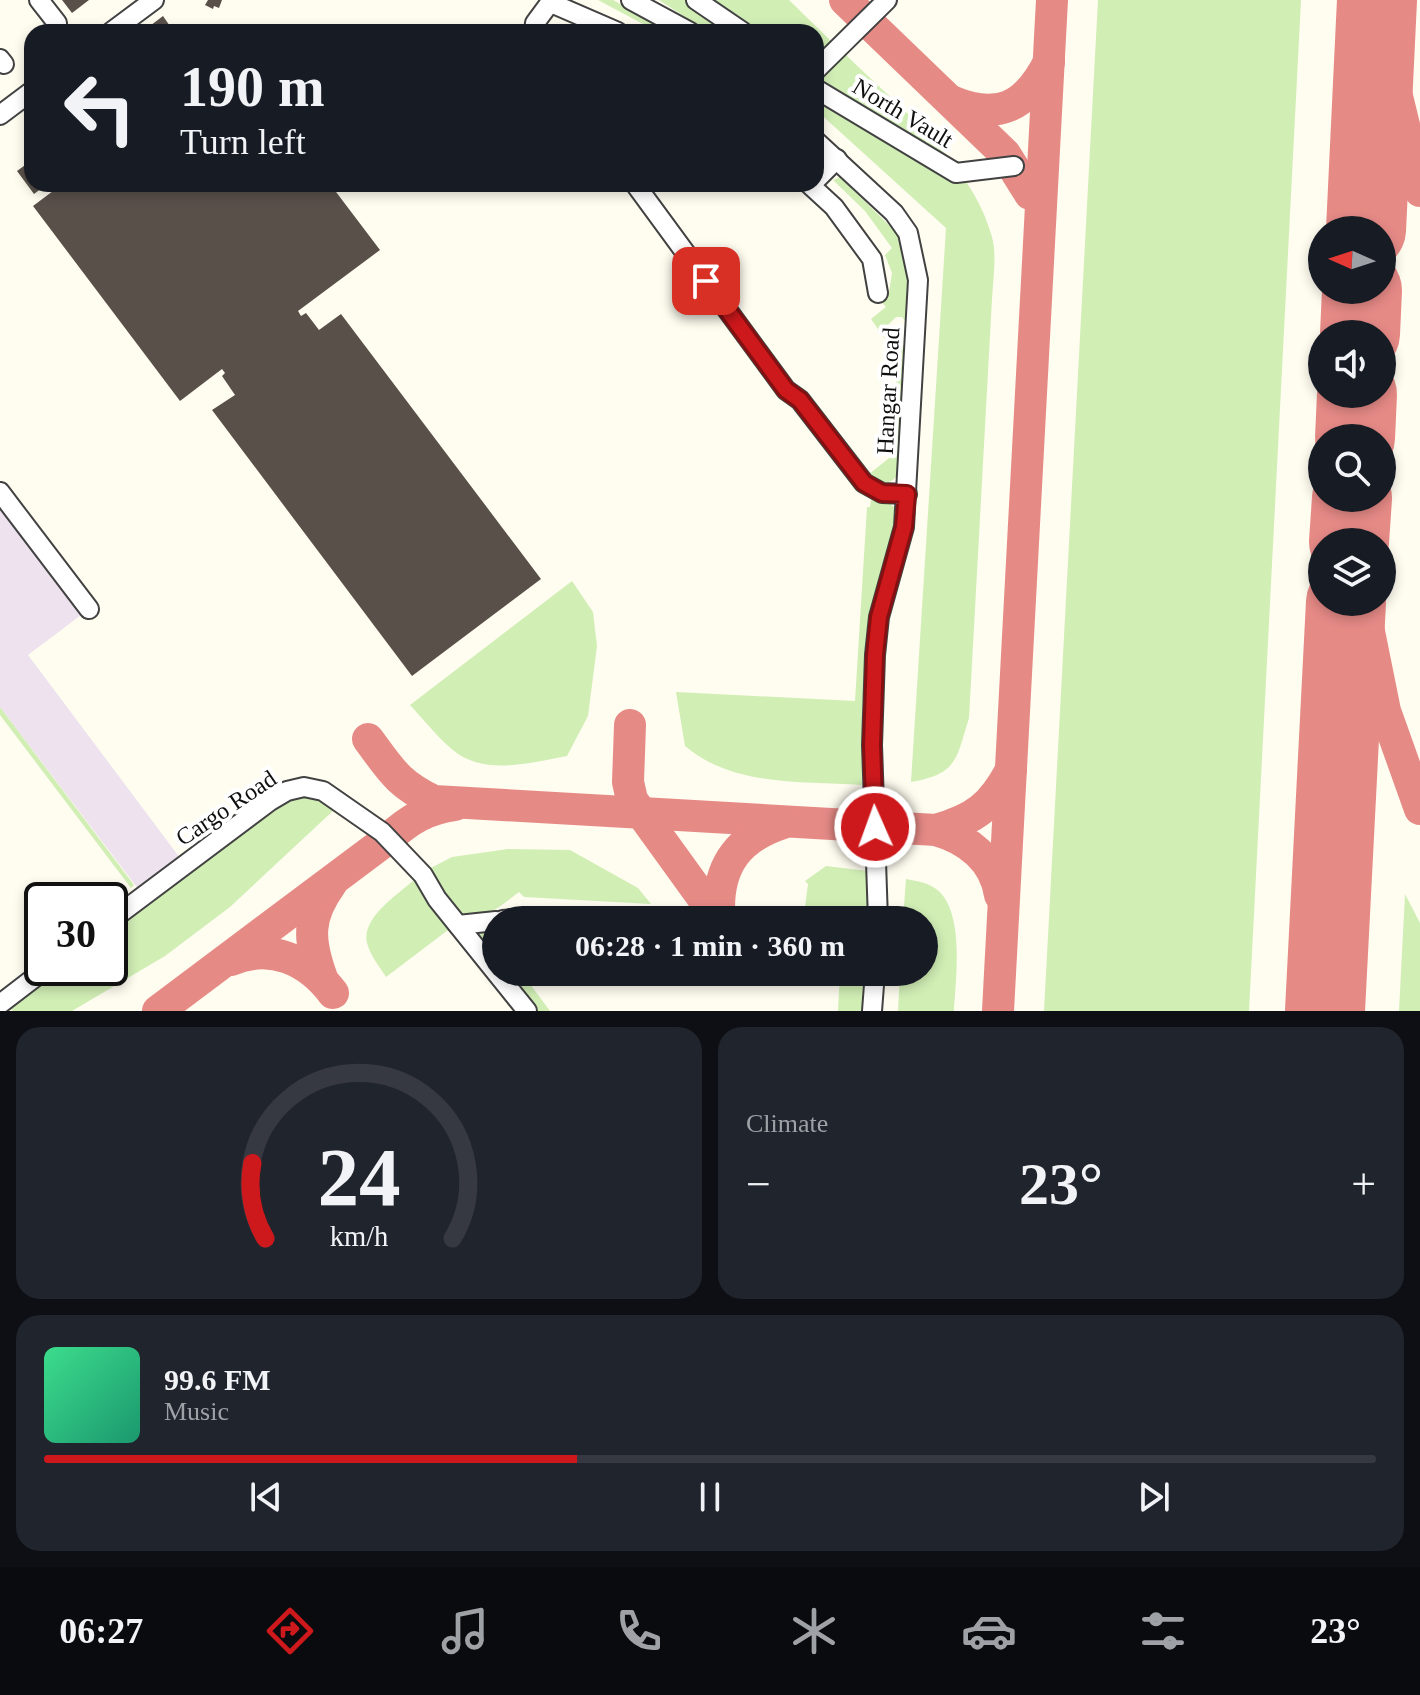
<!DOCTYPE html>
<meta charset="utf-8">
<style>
body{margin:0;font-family:"Times New Roman",serif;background:#20242c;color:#f1f3f6;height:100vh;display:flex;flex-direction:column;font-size:30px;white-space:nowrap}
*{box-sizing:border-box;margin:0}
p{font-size:26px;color:#9ea1a6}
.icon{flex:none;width:44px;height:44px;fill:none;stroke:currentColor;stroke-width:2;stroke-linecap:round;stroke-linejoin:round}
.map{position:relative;height:1011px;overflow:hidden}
.side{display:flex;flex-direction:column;gap:16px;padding:16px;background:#0d0f14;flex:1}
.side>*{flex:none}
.top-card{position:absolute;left:24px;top:24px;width:800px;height:168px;border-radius:24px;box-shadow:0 4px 12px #0003;background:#171b24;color:#f1f3f6;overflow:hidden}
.needle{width:52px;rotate:273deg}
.buttons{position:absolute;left:1308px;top:216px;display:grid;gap:16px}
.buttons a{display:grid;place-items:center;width:88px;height:88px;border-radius:50%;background:#171b24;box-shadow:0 4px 12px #0003;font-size:40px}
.speed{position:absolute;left:24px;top:882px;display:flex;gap:16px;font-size:40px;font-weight:700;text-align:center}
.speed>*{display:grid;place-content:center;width:104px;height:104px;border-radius:50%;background:#171b24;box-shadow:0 4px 12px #0003;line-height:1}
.speed .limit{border:4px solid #111;border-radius:12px;background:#fff;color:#111}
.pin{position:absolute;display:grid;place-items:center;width:68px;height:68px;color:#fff;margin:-34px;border-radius:16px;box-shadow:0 4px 12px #0006}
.me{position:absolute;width:88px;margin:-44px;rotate:358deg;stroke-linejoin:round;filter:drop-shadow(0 0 6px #0008)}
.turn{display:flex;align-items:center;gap:28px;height:168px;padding:0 24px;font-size:36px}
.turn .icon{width:104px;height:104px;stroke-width:2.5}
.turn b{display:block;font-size:56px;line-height:68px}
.big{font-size:60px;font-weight:800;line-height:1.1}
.side .tile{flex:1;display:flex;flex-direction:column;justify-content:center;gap:12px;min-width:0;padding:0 28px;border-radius:24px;background:#20242c}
.side .dial{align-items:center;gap:0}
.dial svg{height:208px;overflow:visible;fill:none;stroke:#363941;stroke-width:7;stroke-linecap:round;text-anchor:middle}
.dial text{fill:#f1f3f6;stroke:none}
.song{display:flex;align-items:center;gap:24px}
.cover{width:96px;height:96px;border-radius:12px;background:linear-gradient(135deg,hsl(150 70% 55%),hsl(160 70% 35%))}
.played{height:8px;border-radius:4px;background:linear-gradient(90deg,#cd181c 40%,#363941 40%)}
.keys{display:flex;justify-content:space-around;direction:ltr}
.heat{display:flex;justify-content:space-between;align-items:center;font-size:44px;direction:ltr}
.side .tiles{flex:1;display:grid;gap:16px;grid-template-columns:1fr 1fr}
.tile:last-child{grid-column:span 2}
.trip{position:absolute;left:482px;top:906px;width:456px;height:80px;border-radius:40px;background:#171b24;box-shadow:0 4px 12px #0003;font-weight:800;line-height:80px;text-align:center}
.menu{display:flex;height:128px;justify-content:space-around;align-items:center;background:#090b0e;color:#9ea1a6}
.menu .icon{width:56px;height:56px}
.menu .selected{color:#cd181c}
.menu b{font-size:36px;color:#f1f3f6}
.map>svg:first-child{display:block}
.industrial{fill:#ede2ee}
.green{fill:#d1eeb5}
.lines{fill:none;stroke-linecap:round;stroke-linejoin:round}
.taxiway{stroke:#e68a86;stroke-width:32}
.runway{stroke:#e68a86;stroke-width:80}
.building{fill:#59504a}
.minor-casing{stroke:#424242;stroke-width:22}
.minor{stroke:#fff;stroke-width:18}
.route-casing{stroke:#851012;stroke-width:20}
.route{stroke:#cd181c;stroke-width:14}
.labels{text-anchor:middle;stroke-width:8;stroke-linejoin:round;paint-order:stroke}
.street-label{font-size:24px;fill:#0f0f0f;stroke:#fff}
</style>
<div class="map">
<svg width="1420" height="1011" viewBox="0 0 1420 1011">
<rect width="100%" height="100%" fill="#fffcf0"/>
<!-- industrial -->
<path class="industrial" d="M0 508 81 615 28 655 180 858 139 890 0 707Z"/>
<!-- green -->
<g class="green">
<path d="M598 0H613L670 32H658Z"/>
<path d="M659 0H686L733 32H708Z"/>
<path d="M710 0H789L832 42 816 59V32H755Z"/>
<path d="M1098 0H1301L1249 1011H1044Z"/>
<path d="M843 52C896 105 972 162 992 237 997 255 993 280 992 299L969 718C956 759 958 774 911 782L946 228 816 110V80Z"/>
<path d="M840 177 897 233 906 249 910 264 907 323 902 317H896L888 325 891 343 906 346 900 470C894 483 887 485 873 480L869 474 893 455 897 356 871 319 886 307 880 300 889 292 892 273 885 255 892 248 865 211 833 180Z"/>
<path d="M871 500 888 502 895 508 896 521 869 619 862 708V785C803 781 733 787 685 746L676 692 855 701 867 507H870Z"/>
<path d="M572 581 593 612 597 646 588 716 567 756C533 762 490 775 458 754 441 742 425 721 410 705Z"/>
<path d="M0 707 134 885 131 888 0 715Z"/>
<path d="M304 795 320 798 335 809 230 907 165 956 72 1011H13L8 1005 58 968H110V929L284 801Z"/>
<path d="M508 849 570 850 638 888 651 904 524 897 519 892C494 911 489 918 457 912L425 871 452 857Z"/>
<path d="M826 866 868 871 869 920H808L804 914 808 884 805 881Z"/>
<path d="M415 879 452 927 386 977C379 966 370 955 367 943 361 917 399 894 415 879Z"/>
<path d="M906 879C916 881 927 882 936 889 965 910 956 979 954 1011H898L900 972H924V920H903Z"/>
<path d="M1405 894 1420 923V1011H1399Z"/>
<path d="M488 929 496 939V965L475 937Z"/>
<path d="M501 972H521L550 1011H531Z"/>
<path d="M840 972H867L864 1011H838Z"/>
</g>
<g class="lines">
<!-- taxiway -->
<g class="taxiway">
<path d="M845 0 1005 154 1030 194"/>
<path d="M1385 0 1393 80 1420 191"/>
<path d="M951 101C998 121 1026 107 1049 62"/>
<path d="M1356 498 1358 542"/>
<path d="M1363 602 1385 711 1420 809"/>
<path d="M630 725 628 782 632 800 710 908"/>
<path d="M368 739C391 770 398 784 434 801L936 830C968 839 995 860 1000 895"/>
<path d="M936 830C975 819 992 806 1011 770"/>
<path d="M719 908C719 863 740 837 783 823"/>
<path d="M231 960C271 943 308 960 333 993"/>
<path d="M322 978C308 940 307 917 331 884"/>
<path d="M158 1011 389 838C410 819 427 809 455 805"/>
<path d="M998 1011 1052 0"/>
</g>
<!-- runway -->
<g class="runway">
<path d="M1366 230 1377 0"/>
<path d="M1360 334 1362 290"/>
<path d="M1355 438 1357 394"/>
<path d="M1349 542 1352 498"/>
<path d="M1325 1011 1346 602"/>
</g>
</g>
<!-- building -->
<g class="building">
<path d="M62 0H89L72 13Z"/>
<path d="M208 0H222L219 8 214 6 213 9 205 5Z"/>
<path d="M163 16 174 32H142Z"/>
<path d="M32 160V184H47L34 194 17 171Z"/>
<path d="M49 184H330L380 250 298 311 301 316 306 313 319 330 341 314 541 579 412 676 212 410 235 395 222 376 225 373 222 369 180 401 33 206 53 191Z"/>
</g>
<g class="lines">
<defs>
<g id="minor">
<path d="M39 0 57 23"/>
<path d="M631 0 690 32"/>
<path d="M696 0 743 32"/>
<path d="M551 3 618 32"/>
<path d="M111 32 154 0"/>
<path d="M534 32 535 23 552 0"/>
<path d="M0 59 4 64"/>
<path d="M816 70 887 0"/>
<path d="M816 89 956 173 1014 166"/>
<path d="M0 115 32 91"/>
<path d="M816 141 894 213 908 233 918 280 904 527 879 617 875 655 872 745 878 920"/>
<path d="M816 180 837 159"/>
<path d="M635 184 786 390 800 400 864 483 882 493 907 494"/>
<path d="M809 184 834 207 872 259 878 293"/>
<path d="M0 492 89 609"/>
<path d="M503 920 521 918"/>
<path d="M110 921 270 801 287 791 304 787 323 791 382 832 423 875 437 899 527 1011"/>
<path d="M458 925 496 921"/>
<path d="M0 1004 47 968"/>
<path d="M872 1011 875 972"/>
</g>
</defs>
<!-- minor casing -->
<use href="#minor" class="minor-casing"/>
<!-- minor -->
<use href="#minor" class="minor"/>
</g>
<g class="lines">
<defs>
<path id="route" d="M706 281 786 390 800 400 864 483 882 493 907 494 904 527 879 617 875 655 872 745 875 827"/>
</defs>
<!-- route casing -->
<use href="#route" class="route-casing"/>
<!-- route -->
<use href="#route" class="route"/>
</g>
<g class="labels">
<!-- street labels -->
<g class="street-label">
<text transform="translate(903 113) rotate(31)" y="8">North Vault</text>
<text transform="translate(888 391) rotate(-87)" y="8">Hangar Road</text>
<text transform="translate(226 808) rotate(-34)" y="8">Cargo Road</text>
</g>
</g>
</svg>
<div class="buttons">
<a><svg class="needle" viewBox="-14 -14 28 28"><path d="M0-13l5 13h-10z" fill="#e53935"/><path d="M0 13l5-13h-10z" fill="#9ea1a6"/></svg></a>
<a><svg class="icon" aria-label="sound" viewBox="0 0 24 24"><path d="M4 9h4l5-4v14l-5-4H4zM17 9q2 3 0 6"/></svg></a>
<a><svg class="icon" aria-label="search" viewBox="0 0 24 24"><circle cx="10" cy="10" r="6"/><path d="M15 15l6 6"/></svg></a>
<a><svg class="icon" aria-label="layers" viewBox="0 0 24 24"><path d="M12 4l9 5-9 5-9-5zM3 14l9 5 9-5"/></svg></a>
</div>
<div class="speed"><div class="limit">30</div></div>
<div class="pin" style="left:706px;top:281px;background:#d93025"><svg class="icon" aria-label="arrive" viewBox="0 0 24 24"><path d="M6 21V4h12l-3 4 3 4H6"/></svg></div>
<svg class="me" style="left:875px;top:827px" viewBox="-20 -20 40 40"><circle r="17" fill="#cd181c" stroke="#fff" stroke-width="3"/><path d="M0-11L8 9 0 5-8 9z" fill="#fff"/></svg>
<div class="trip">06:28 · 1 min · 360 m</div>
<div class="top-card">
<div class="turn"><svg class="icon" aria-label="left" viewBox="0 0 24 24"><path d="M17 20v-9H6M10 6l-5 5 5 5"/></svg><div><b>190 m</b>Turn left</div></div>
</div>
</div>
<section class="side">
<div class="tiles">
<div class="tile dial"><svg viewBox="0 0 100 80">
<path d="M14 69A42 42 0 1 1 86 69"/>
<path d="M14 69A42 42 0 0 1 9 40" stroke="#cd181c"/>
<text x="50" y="56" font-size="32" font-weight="700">24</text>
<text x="50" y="72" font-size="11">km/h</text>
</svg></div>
<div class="tile"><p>Climate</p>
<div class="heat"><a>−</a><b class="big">23°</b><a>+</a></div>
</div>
<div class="tile">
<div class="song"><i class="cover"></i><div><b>99.6 FM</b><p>Music</p></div></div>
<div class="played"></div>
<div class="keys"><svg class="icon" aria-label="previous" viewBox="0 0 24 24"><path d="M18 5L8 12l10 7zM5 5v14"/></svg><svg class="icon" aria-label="pause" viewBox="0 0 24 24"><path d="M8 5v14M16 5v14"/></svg><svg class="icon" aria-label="next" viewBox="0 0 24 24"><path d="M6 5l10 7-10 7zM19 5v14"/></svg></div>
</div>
</div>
</section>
<nav class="menu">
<b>06:27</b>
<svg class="icon selected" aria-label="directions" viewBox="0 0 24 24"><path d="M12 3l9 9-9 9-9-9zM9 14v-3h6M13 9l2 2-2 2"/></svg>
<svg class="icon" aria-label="music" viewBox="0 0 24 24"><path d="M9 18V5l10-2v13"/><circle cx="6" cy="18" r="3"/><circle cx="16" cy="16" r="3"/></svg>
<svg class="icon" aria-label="phone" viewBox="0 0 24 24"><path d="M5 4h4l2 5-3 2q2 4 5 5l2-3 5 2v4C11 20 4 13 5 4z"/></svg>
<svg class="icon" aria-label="climate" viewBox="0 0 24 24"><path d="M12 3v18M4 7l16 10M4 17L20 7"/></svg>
<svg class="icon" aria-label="car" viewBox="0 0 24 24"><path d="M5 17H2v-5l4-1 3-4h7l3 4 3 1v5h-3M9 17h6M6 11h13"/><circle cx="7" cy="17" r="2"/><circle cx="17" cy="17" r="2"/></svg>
<svg class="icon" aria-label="filters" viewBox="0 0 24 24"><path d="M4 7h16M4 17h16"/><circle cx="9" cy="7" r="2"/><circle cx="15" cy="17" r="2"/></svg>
<b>23°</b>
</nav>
